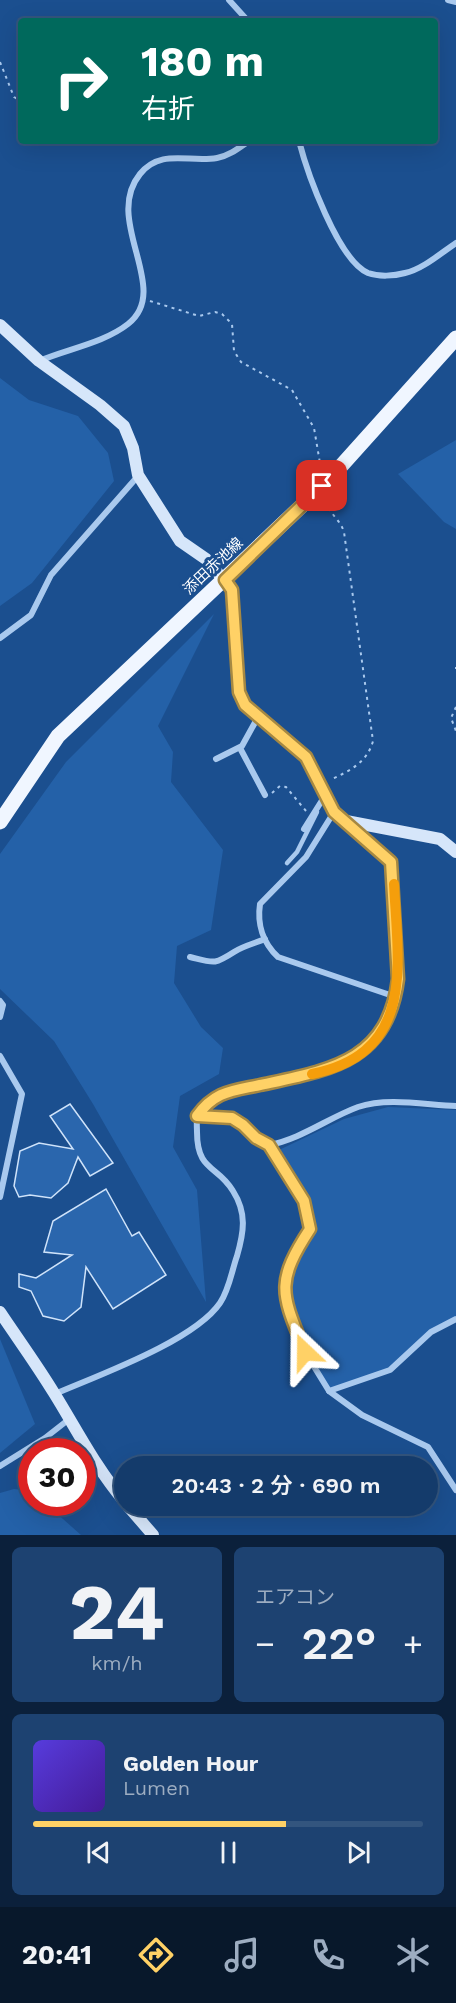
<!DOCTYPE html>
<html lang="ja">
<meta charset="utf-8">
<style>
body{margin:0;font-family:"Work Sans","Noto Sans JP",sans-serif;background:#1d4271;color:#f1f3f6;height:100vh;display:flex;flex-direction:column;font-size:22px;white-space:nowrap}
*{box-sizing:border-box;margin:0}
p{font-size:20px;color:#9dadc1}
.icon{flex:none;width:33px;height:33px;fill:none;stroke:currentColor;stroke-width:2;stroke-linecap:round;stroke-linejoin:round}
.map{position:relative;height:1535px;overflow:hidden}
.details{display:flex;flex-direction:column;gap:12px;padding:12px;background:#0b203b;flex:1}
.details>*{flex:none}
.hud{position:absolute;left:18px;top:18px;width:420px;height:126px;border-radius:6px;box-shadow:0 6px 24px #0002,0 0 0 2px #33557e;background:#00695c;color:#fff;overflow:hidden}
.speed{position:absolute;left:18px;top:1438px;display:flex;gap:12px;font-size:30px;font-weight:700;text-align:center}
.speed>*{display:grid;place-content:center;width:78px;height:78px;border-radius:50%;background:#143b6b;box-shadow:0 6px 24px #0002,0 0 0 2px #33557e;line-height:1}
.speed .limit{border:9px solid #d22;background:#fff;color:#111}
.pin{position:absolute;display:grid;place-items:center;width:51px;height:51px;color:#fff;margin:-26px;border-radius:12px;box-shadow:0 3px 9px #0006}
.me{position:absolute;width:66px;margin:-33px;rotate:337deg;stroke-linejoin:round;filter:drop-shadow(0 0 4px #0008)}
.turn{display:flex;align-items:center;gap:21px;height:126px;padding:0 24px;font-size:27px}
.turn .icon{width:78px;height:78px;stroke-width:2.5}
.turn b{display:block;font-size:42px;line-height:51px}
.big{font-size:45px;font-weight:600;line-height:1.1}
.details .card{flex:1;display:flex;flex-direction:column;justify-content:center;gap:9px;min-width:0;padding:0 21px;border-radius:9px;background:#1d4271}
.details .dial{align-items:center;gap:0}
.dial b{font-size:78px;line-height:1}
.song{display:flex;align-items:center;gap:18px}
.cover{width:72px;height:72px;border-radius:9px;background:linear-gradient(135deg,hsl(250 70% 55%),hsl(260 70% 35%))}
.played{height:6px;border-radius:3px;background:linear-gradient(90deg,#ffd166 65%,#33557e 65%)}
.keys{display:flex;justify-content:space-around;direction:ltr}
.heat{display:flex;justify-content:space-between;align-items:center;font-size:33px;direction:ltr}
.details .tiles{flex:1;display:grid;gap:12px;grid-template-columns:1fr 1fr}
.card:last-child{grid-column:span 2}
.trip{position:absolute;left:114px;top:1456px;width:324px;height:60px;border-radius:30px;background:#143b6b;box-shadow:0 6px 24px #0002,0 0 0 2px #33557e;font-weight:600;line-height:60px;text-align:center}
.tab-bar{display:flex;height:96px;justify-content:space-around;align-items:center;background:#08182b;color:#9dadc1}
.tab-bar .icon{width:42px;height:42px}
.tab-bar .on{color:#ffd166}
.tab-bar b{font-size:27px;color:#f1f3f6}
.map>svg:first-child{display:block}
.green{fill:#2461a8}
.building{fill:#2a66ad;stroke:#cfe3fa;stroke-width:1.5}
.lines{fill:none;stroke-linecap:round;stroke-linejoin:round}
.path{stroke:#a9c9ee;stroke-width:2;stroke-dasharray:3 4.5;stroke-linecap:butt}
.lane{stroke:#a9c9ee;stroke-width:4.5}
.street{stroke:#a9c9ee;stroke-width:6}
.secondary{stroke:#d6e6fa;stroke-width:12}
.primary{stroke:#f0f6ff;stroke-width:15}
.primary-bridge{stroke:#f0f6ff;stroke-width:15}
.route-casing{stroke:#a68842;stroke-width:15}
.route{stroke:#ffd166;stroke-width:10}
.slow{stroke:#f59e0b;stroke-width:10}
.labels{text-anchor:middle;stroke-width:6;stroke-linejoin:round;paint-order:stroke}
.street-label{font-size:15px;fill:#fff;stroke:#1b4f8f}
</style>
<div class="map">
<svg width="456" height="1535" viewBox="0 0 456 1535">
<rect width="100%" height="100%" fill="#1b4f8f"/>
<!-- green -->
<g class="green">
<path d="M0 378 29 400 78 416 108 453 114 481 32 583 0 606Z"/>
<path d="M456 440V529L444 522 398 474Z"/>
<path d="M214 614 158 726 173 752 171 782 223 850 211 930 177 946 174 983 201 1027 223 1048 219 1074 180 1096 173 1147 197 1190 206 1302 93 1104 54 1041 0 989V854L66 762Z"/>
<path d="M388 1107 456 1110V1319L448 1321 390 1370 329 1391C311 1362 276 1311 286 1275 290 1260 303 1243 310 1229L304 1201 279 1150 344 1119Z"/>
<path d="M0 1339 35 1424 0 1453Z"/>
<path d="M14 1489 31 1491 32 1503H45L81 1535H0V1493Z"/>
</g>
<!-- building -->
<g class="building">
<path d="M70 1104 113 1163 90 1176 78 1157 68 1183 51 1198 30 1195 19 1197 14 1186 20 1151 39 1143 73 1149 50 1116Z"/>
<path d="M106 1189 132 1236 139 1232 166 1275 113 1309 86 1267 81 1307 64 1321 43 1316 31 1291 19 1287V1274L36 1278 72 1255 44 1252 53 1221Z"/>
</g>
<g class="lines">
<!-- path -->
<g class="path">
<path d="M0 62 14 97 21 101"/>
<path d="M150 301 199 316 215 312 222 314 232 324 234 351 241 362 292 390 314 428 321 469"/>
<path d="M326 501C329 514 340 519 344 532L373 741C367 763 349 771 330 780"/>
<path d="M455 668H456"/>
<path d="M456 707 451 718 456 731"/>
<path d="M272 793 280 786 286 787 306 811"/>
</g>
<!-- lane -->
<path class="lane" d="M287 863 297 852 317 812"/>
<!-- street -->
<g class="street">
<path d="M229 0 248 21"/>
<path d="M448 0 456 2"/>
<path d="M299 141C307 172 338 260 368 273 379 277 394 276 405 273 423 269 441 253 456 243"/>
<path d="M39 361C67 349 104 343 128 324 173 289 102 221 140 174 161 148 189 163 217 158 229 156 239 148 249 141"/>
<path d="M0 638 31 615 51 575 138 476"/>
<path d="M240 748 265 795"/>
<path d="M216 759 242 746 258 717"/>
<path d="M334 812 306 857 260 904C257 924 263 943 278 957L396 997"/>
<path d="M304 829 326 794"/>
<path d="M190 957C214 963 214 965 234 952 243 946 256 943 265 939"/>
<path d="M0 1001 3 1005 0 1017"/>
<path d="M0 1056 22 1094 0 1197"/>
<path d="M197 1116 232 1118 256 1138 269 1145 304 1201 310 1229 293 1256 285 1275 287 1308 305 1352 329 1391 362 1415 428 1447 456 1490"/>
<path d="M269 1145C301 1139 328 1118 358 1107 388 1097 426 1105 456 1106"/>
<path d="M329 1391 390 1370 431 1332 456 1319"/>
<path d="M55 1394C99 1375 194 1341 220 1303 229 1290 232 1270 237 1256 244 1232 247 1213 233 1191 218 1165 197 1172 197 1132 197 1127 196 1119 198 1115 207 1095 229 1091 248 1087 283 1080 319 1075 352 1059 402 1034 398 977 396 930 395 907 395 885 391 863 378 847 359 840 347 824"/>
<path d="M0 1466 45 1438 68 1420"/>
</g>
<!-- secondary -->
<g class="secondary">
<path d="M0 325 39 361 100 405 124 426 133 448 138 475 180 541 206 559 232 590 237 675 239 692 245 705 306 757 334 812 346 821 440 839 456 852"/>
<path d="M0 1312C18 1339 37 1365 54 1393 77 1430 96 1468 124 1501"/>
<path d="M128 1506 153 1535"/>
</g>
<!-- primary -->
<g class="primary">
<path d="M333 475 456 338"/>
<path d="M0 822 58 736 311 497"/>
</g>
<!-- primary-bridge -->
<path class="primary-bridge" d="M311 497 333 475"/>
</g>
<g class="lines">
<defs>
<path id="route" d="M305 1352C282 1294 274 1284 310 1229L304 1201 269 1145 256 1138 243 1125 232 1118 197 1116C215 1091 232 1091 260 1085 330 1070 388 1062 398 979L391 862 334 812 306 757 245 705 239 692 232 590 225 580 322 486"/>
</defs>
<!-- route casing -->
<use href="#route" class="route-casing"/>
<!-- route -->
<use href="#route" class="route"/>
<!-- slow -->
<path class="slow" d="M312 1074C416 1053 398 965 394 884"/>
</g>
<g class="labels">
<!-- street labels -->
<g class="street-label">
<text transform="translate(213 566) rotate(-43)" y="5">添田赤池線</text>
</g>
</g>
</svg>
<div class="speed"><div class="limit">30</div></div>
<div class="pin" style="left:322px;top:486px;background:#d93025"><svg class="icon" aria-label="arrive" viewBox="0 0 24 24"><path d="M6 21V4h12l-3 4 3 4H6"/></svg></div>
<svg class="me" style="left:305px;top:1352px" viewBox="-20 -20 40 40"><path d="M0-17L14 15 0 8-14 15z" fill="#ffd166" stroke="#fff" stroke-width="4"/></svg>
<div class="trip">20:43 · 2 分 · 690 m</div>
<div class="hud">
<div class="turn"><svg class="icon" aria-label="right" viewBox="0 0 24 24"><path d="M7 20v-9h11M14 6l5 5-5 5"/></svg><div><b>180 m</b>右折</div></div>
</div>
</div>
<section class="details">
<div class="tiles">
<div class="card dial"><b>24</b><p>km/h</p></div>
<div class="card"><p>エアコン</p>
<div class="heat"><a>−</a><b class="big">22°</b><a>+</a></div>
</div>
<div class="card">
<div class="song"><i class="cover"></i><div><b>Golden Hour</b><p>Lumen</p></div></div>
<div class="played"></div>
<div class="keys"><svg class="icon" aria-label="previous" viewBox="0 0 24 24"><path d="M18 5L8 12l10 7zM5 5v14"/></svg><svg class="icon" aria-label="pause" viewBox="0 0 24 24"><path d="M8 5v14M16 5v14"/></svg><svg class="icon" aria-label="next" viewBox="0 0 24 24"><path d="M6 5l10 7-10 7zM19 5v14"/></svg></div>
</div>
</div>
</section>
<nav class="tab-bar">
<b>20:41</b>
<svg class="icon on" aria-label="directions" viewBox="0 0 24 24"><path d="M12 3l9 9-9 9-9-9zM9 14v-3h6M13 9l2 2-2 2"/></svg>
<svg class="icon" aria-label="music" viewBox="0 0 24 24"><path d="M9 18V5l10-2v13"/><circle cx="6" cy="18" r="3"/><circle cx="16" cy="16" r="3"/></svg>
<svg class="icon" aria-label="phone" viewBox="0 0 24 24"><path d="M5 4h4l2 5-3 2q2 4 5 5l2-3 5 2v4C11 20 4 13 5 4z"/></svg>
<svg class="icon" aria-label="climate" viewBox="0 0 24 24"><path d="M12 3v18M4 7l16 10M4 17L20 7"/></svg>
</nav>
